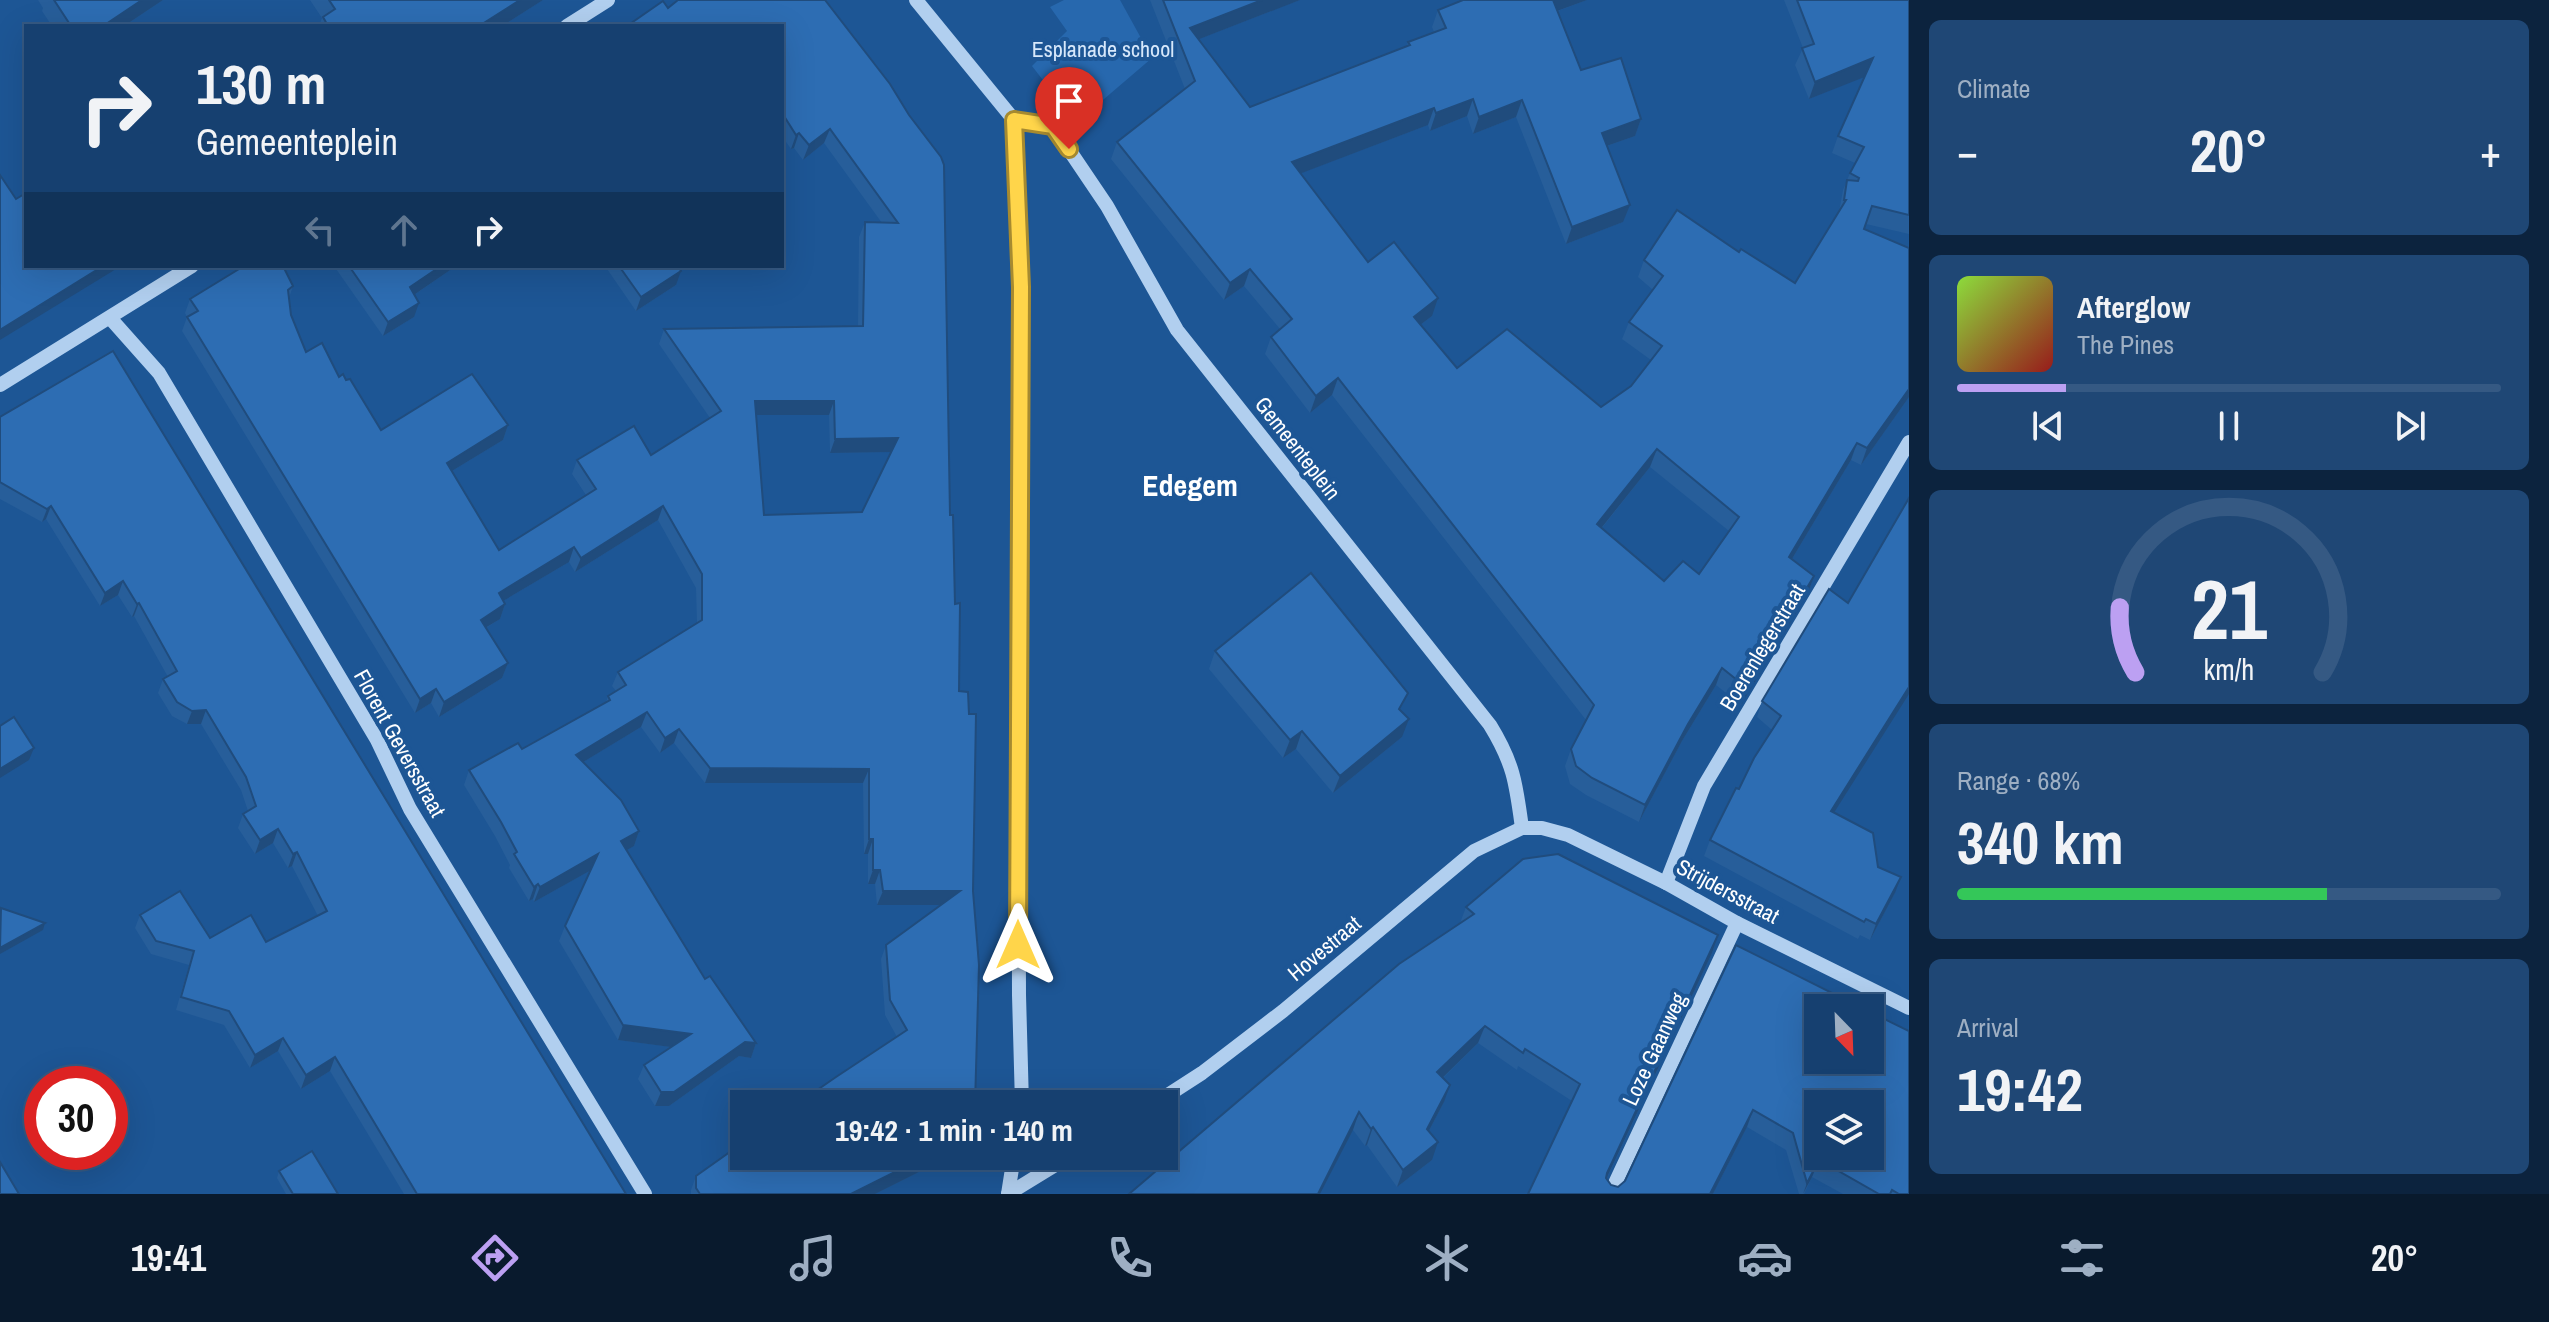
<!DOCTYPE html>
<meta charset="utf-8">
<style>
body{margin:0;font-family:"Archivo Narrow",sans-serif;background:#1f4775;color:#f1f3f6;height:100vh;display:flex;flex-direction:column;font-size:30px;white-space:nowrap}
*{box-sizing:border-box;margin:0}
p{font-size:26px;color:#9eafc3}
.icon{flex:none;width:44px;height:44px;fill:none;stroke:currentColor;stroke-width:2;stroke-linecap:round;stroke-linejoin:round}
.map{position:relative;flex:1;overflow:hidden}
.side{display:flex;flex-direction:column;gap:20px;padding:20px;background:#0c233e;width:640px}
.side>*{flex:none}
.banner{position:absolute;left:24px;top:24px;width:760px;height:244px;border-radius:0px;box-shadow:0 8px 32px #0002,0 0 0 2px #355983;background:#164070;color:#f1f3f6;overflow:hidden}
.needle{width:52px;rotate:157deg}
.buttons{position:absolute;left:1804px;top:994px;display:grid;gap:16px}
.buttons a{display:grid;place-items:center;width:80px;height:80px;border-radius:0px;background:#164070;box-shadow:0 8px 32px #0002,0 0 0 2px #355983;font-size:40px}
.speed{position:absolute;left:24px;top:1066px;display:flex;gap:16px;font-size:40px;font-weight:700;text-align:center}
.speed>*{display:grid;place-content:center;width:104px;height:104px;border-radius:50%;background:#164070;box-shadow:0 8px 32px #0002,0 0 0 2px #355983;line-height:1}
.speed .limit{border:12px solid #d22;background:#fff;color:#111}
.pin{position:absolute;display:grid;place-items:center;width:68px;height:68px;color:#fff;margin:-82px -34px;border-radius:50% 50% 50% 0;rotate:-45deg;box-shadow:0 0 8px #0007}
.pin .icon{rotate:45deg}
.me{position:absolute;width:88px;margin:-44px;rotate:0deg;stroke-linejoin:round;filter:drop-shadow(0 0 6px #0008)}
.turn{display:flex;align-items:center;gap:28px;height:168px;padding:0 40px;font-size:36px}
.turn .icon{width:104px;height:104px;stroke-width:2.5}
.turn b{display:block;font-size:56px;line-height:68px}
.lanes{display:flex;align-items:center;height:76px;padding:0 40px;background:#0003;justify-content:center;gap:40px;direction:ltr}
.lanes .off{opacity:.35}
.big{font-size:60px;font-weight:700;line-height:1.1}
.side .card{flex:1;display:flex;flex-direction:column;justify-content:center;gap:12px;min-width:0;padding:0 28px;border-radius:12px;background:#1f4775}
.side .dial{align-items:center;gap:0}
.dial svg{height:208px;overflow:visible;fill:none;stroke:#355983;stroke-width:7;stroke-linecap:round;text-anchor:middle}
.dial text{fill:#f1f3f6;stroke:none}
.song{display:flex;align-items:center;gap:24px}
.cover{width:96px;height:96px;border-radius:12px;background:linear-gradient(135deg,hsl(90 70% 55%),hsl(0 70% 35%))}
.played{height:8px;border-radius:4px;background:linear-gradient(90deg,#bca0f2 20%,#355983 20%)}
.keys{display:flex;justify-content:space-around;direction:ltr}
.heat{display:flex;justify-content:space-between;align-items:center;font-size:44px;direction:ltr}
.charge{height:12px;border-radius:6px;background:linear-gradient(90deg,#34c759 68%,#355983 0)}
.trip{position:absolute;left:730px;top:1090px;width:448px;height:80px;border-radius:0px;background:#164070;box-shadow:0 8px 32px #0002,0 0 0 2px #355983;font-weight:700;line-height:80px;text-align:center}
.dock{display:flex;height:128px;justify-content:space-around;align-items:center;background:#091a2d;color:#9eafc3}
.dock .icon{width:56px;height:56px}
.dock .on{color:#bca0f2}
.dock b{font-size:36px;color:#f1f3f6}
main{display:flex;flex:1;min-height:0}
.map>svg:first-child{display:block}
.green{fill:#2768ae}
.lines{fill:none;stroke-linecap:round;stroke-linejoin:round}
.minor{stroke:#b1cfef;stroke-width:14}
.wall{fill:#275e9a;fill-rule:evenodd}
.shaded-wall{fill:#204c7d}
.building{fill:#2d6db3;stroke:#204c7d;stroke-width:2;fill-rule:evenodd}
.route-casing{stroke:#a68a30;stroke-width:20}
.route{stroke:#ffd54a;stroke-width:14}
.labels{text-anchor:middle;stroke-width:8;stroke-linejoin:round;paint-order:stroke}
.park-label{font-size:22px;fill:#d7e8fb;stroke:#1d5695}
.street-label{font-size:22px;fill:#fff;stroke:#1d5695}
.district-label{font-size:30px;font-weight:bold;fill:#fff;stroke:#1d5695}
</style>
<main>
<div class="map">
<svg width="1909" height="1194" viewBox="0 0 1909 1194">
<rect width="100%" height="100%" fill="#1d5695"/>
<!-- green -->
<path class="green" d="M1064 0H1120L1152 58 1076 123 1032 66 1067 31 1050 7Z"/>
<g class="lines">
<!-- minor -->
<g class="minor">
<path d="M916 0 1014 120"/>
<path d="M567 26 608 0"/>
<path d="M1014 120 1021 287 1018 658 1019 995 1022 1104"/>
<path d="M1014 120 1053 126 1107 206 1177 330 1490 725C1514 764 1516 784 1522 828"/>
<path d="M111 319 159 373 377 740 410 809 645 1194"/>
<path d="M0 385 192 266"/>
<path d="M1666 883 1704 786 1909 442"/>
<path d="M1154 1104 1202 1073 1283 1011 1474 851 1522 828H1542L1568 835 1666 883 1737 923 1909 1008"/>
<path d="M1008 1194 1070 1156"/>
<path d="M1008 1194 1014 1156"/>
<path d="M1610 1194 1737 923"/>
</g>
</g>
<!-- wall -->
<g class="wall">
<path d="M38 0H163L124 26H52L42 11 43 8Z"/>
<path d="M310 0H543L502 26H319L322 18Z"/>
<path d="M678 0H825L890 84 909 115 941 157 944 165 950 515H953L955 604 960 603 959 691 968 692 969 714H976L973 891 979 965 975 1104H797L836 1077 897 1037 885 1015 881 959 886 945 940 905H877L875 884H868V854H864L863 783H705L674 743 660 753 641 727 583 762 621 800 639 831 634 846 626 850 705 979 710 976 756 1043 751 1058 739 1056 669 1106H655L638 1079 644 1065 672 1047 618 1040 559 941 565 926 591 870 534 902 533 899 529 901 509 868 510 865 495 836 464 785 469 770 518 743 522 749 606 702 608 696 616 691 612 686 618 672 697 623 696 588 658 520 575 572 569 562 503 601 505 604 500 619 486 628 508 663 502 678 439 717 431 703 415 713 182 331 187 317 185 313 190 299 244 266H283L293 286 289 298 291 315 306 352 322 343 339 377 343 374 346 380 350 379 381 430 472 374 508 425 503 440 452 471 499 550 586 495 572 474 577 460 634 426 651 455 710 418 659 344 664 329 858 326 859 237 865 222 882 223 824 143 803 160 794 148 791 149 782 136V26H627L663 1 668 8ZM756 415H829L830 453 891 452 862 512 764 515Z"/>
<path d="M1150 0H1300L1199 39 1250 107 1407 46 1408 42 1434 32 1432 27 1438 10 1463 0H1587L1558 11 1581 70 1641 119 1635 136 1607 146 1623 222 1566 244 1516 117 1473 134 1467 116 1430 131 1428 125 1301 173 1368 262 1432 316 1420 325 1457 368 1601 407 1631 386 1651 360 1622 339 1629 322 1653 290 1638 277 1644 260 1739 252 1795 283 1839 212 1843 190 1850 173 1855 163 1832 153 1838 136 1865 76 1809 99 1795 65 1803 48 1784 0H1909V234L1866 224 1864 229 1909 248V397L1861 465 1851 460 1792 559 1814 576 1808 593 1741 705 1716 685 1682 741 1639 822 1586 795 1570 784 1565 766 1571 749 1586 720 1332 395 1310 413 1265 354 1271 337 1280 329 1244 286 1224 300 1111 159 1117 142 1185 89ZM1650 467 1729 531 1699 574 1664 581 1602 528Z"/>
<path d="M334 266H456L414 295V317L383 336Z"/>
<path d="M605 266H680L678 267 676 285 636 311Z"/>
<path d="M0 417 626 1194H404L330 1071 301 1089 278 1051 250 1068 224 1025 176 1010 189 965 151 954 135 928 140 915 210 938 266 942 318 916 292 866 288 868 273 843 255 854 238 828 243 814 248 811 241 790 201 724H187L172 716 158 693 163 679 168 677 134 616 132 617 118 595 100 606 46 519 42 522 0 499Z"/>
<path d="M1829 589 1834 813 1878 867 1895 893 1870 940 1860 935 1858 939 1704 856 1710 840 1772 730 1757 717 1762 701Z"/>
<path d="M1215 651 1401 711 1402 737 1333 793 1296 749 1283 758 1209 669Z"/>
<path d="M1466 907 1718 935 1712 953 1607 1178 1611 1185 1618 1187 1625 1181 1736 945 1909 1194H1843L1812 1177 1804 1194H1799L1786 1150 1747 1127 1713 1194H1528L1572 1101 1518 1066 1517 1070 1478 1043 1443 1078 1444 1102 1429 1131 1432 1160 1397 1187 1367 1145 1365 1146 1353 1130 1129 1194 1460 923Z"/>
<path d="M744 1156H951L875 1194H691V1190L696 1176Z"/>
<path d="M279 1171 338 1194H286L277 1178Z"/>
</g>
<!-- shaded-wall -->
<g class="shaded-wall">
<path d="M142 0H163L124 26H103Z"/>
<path d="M520 0H543L502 26H479Z"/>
<path d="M1262 0H1300L1184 45 1190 28Z"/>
<path d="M1552 0H1587L1546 15Z"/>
<path d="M1873 58 1867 76 1809 99 1815 82Z"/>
<path d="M1473 99 1467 116 1430 131 1436 113Z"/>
<path d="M1522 100 1516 117 1473 134 1479 117Z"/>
<path d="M1434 108 1428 125 1286 179 1292 162Z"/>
<path d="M1641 119 1635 136 1595 150 1602 133Z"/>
<path d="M830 129 824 143 803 160 809 145Z"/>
<path d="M799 133 794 148 791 149 796 135Z"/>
<path d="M1630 205 1623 222 1566 244 1572 227Z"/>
<path d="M103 266H121L0 340V330Z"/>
<path d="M441 266H456L405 301 410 287Z"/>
<path d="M1250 269 1244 286 1224 300 1230 283Z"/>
<path d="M681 271 676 285 636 311 641 297Z"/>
<path d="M1438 298 1432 316 1408 334 1414 317Z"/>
<path d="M419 303 414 317 383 336 388 322Z"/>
<path d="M1338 378 1332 395 1310 413 1316 396Z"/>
<path d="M1909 389V397L1861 465 1867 448Z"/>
<path d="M755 401H834L829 415H750Z"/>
<path d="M508 425 503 440 442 477 447 463Z"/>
<path d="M898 438 892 452 830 453 835 439Z"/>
<path d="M1857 443 1851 460 1783 574 1789 557Z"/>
<path d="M1657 449 1650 467 1591 541 1597 524Z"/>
<path d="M51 506 46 519 42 522 47 509Z"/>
<path d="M663 506 658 520 575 572 581 558Z"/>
<path d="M574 547 569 562 493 607 499 593Z"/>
<path d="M1814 576 1808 593 1741 705 1747 688Z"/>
<path d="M123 581 118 595 100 606 105 593Z"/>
<path d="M139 603 134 616 132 617 137 604Z"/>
<path d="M505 604 500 619 475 634 481 620Z"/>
<path d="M508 663 502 678 439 717 444 702Z"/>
<path d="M1722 668 1716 685 1682 741 1639 822 1645 805 1688 724Z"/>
<path d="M1909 687V694L1825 827 1831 811Z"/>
<path d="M436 689 431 703 415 713 420 699Z"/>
<path d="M206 710 201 724H187L192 711Z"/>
<path d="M647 712 641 727 570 770 576 755Z"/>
<path d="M1409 719 1402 737 1333 793 1340 776Z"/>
<path d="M679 729 674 743 660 753 665 738Z"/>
<path d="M1302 731 1296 749 1283 758 1290 740Z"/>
<path d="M34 748 29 760 0 778V769Z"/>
<path d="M710 768 869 769 863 783H705Z"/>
<path d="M278 829 273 843 255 854 260 840Z"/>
<path d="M639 831 634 846 616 856 621 841Z"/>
<path d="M869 839H873L868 854H864Z"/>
<path d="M297 852 292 866 288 868 293 854Z"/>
<path d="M598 854 593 869 534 902 540 887Z"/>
<path d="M873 870H880L875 884H868Z"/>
<path d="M1901 877 1895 893 1870 940 1876 924Z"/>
<path d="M538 884 533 899 529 901 534 887Z"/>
<path d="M883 891H960L955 905H877Z"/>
<path d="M45 923 43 930 0 954V948Z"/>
<path d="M1718 935 1712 953 1601 1190 1607 1173Z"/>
<path d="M623 1025 691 1034 686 1049 618 1040Z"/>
<path d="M1485 1026 1478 1043 1431 1089 1437 1072Z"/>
<path d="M283 1038 278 1051 250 1068 255 1055Z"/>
<path d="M745 1042 756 1043 751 1058 739 1056 669 1106H655L661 1092Z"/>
<path d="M335 1057 330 1071 301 1089 306 1075Z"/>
<path d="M1450 1085 1444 1102 1421 1146 1427 1129Z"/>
<path d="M1753 1110 1747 1127 1713 1194H1710Z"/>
<path d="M1359 1112 1353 1130 1320 1194H1318Z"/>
<path d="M1373 1127 1367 1145 1365 1146 1371 1129Z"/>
<path d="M1438 1142 1432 1160 1397 1187 1403 1170Z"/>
<path d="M927 1156H951L875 1194H851Z"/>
<path d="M1819 1160 1812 1177 1803 1194 1807 1183Z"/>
</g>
<!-- building -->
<g class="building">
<path d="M54 0H142L103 26H71Z"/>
<path d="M329 0H520L479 26H328L323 17 335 9Z"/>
<path d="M678 0H825L890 84 909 115 941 157 944 165 950 515H953L955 604 960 603 959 691 968 692 969 714H976L973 891 979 965 975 1104H797L836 1077 907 1030 890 1000 886 945 960 891H883L880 870H873V839H869V769L710 768 679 729 665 738 647 712 576 755 621 800 639 831 621 841 705 979 710 976 756 1043 745 1042 674 1092H661L644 1065 691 1034 623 1025 565 926 598 854 540 887 538 884 534 887 514 854 517 852 501 822 469 770 518 743 522 749 610 700 608 696 626 685 618 672 702 620V574L663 506 581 558 574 547 499 593 505 604 481 620 508 663 444 702 436 689 420 699 187 317 198 311 190 299 244 266H283L293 286 288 290 291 315 306 352 322 343 339 377 343 374 346 380 350 379 381 430 472 374 508 425 447 463 499 550 596 489 577 460 634 426 651 455 721 411 664 329 863 326 865 222 898 223 830 129 809 145 799 133 796 135 784 116 782 117V26H627L663 1 668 8ZM755 401H834L835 439 898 438 862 512 764 515Z"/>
<path d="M1163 0H1262L1190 28 1250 107 1410 45 1408 42 1446 28 1438 10 1463 0H1553L1581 70 1621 58 1641 119 1602 133 1630 205 1572 227 1522 100 1479 117 1473 99 1436 113 1434 108 1292 162 1368 262 1394 242 1438 298 1414 317 1457 368 1507 329 1601 407 1631 386 1662 346 1629 322 1663 276 1644 260 1677 210 1739 252 1741 249 1795 283 1846 200H1844L1847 180 1858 181 1859 178 1850 173 1864 147 1838 136 1873 58 1815 82 1802 48 1814 44 1797 0H1909V215L1872 206 1864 229 1909 248V389L1867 448 1857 443 1789 557 1814 576 1747 688 1722 668 1688 724 1645 805 1592 778 1576 766 1571 749 1594 705 1338 378 1316 396 1271 337 1292 319 1250 269 1230 283 1117 142 1195 81ZM1657 449 1739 517 1699 574 1683 561 1664 581 1597 524Z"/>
<path d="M0 175 16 199 26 193V266H103L0 330Z"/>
<path d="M349 266H441L410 287 419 303 388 322Z"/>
<path d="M619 266H678L681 271 641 297Z"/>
<path d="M113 351 626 1194H417L335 1057 306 1075 283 1038 255 1055 229 1011 181 997 194 951 156 941 140 915 180 891 210 938 251 915 266 942 327 911 297 852 293 854 278 829 260 840 243 814 256 806 246 777 206 710 192 711 177 702 163 679 177 671 139 603 137 604 123 581 105 593 51 506 47 509 0 482V417Z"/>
<path d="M1909 498V687L1831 811 1873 833 1878 867 1901 877 1876 924 1866 919 1864 922 1710 840 1736 788 1739 789 1754 758 1781 716 1762 701 1829 589 1848 603Z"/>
<path d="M1311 573 1408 693 1399 709 1409 719 1340 776 1302 731 1290 740 1215 651Z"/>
<path d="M14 717 34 748 0 769V726Z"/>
<path d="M1558 854 1718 935 1607 1173 1606 1178 1611 1185 1618 1187 1625 1181 1736 945 1862 1008H1818V1060H1870V1012L1909 1031V1194H1899L1892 1190 1890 1194H1879L1819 1160 1807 1183 1793 1133 1753 1110 1710 1194H1528L1580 1084 1525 1049 1523 1053 1485 1026 1437 1072 1450 1085 1427 1129 1438 1142 1403 1170 1373 1127 1371 1129 1359 1112 1318 1194H1129L1399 964 1474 914 1466 907 1523 859ZM1818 1104H1870V1156H1818Z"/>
<path d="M1 908 45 923 0 948Z"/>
<path d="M744 1142V1156H927L851 1194H700L696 1188V1176Z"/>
<path d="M312 1151 338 1194H293L279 1171Z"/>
<path d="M0 1162 19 1194H0Z"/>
</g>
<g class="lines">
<defs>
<path id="route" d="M1018 945 1021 287 1014 120 1053 126 1069 149"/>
</defs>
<!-- route casing -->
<use href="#route" class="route-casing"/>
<!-- route -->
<use href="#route" class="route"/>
</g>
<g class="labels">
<!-- park labels -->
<g class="park-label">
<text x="1103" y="57">Esplanade school</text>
</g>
<!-- street labels -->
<g class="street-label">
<text transform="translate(1298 448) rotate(52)" y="8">Gemeenteplein</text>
<text transform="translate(1762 647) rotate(-59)" y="8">Boerenlegerstraat</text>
<text transform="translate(400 743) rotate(61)" y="8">Florent Geversstraat</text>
<text transform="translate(1728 891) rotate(28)" y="8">Strijdersstraat</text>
<text transform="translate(1324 948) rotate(-40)" y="8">Hovestraat</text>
<text transform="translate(1654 1049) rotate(-65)" y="8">Loze Gaanweg</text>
</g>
<!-- district labels -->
<g class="district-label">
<text x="1190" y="496">Edegem</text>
</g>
</g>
</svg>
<div class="buttons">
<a><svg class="needle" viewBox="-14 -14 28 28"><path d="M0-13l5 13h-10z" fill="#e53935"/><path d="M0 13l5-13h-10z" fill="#9eafc3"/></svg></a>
<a><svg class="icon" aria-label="layers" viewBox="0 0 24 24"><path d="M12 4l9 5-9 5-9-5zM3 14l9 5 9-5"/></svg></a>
</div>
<div class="speed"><div class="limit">30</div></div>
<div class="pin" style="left:1069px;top:149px;background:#d93025"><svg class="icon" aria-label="arrive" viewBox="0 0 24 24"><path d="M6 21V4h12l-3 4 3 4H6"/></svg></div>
<svg class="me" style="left:1018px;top:945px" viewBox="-20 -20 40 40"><path d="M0-17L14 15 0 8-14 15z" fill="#ffd54a" stroke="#fff" stroke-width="4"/></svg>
<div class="trip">19:42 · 1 min · 140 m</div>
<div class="banner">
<div class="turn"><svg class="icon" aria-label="right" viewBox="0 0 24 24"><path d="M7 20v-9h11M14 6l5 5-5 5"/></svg><div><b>130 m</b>Gemeenteplein</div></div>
<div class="lanes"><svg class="icon off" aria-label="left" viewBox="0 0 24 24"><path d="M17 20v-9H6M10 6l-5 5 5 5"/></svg><svg class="icon off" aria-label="ahead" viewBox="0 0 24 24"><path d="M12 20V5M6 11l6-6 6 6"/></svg><svg class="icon" aria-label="right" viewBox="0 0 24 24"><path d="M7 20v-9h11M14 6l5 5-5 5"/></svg></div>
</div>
</div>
<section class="side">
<div class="card"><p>Climate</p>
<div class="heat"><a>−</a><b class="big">20°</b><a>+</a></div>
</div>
<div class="card">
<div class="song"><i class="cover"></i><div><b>Afterglow</b><p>The Pines</p></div></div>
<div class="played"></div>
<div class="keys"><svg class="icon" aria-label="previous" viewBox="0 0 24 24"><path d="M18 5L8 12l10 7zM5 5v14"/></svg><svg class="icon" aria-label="pause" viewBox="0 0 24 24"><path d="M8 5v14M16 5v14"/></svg><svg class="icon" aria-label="next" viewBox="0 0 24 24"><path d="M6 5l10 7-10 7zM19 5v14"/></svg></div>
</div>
<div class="card dial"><svg viewBox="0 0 100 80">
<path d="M14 69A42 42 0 1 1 86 69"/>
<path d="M14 69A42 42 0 0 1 8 44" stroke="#bca0f2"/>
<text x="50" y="56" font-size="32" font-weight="700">21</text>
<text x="50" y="72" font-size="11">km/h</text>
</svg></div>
<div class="card"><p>Range · 68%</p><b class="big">340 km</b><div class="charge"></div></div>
<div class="card"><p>Arrival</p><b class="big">19:42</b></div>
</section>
</main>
<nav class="dock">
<b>19:41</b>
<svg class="icon on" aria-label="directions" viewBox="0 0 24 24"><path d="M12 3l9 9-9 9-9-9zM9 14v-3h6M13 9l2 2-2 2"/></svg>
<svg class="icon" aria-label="music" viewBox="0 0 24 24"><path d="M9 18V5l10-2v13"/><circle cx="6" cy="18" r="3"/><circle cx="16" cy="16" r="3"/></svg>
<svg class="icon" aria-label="phone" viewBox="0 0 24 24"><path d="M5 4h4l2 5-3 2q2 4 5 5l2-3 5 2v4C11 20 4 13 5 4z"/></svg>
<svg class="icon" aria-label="climate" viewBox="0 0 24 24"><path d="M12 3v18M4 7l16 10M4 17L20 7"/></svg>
<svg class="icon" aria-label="car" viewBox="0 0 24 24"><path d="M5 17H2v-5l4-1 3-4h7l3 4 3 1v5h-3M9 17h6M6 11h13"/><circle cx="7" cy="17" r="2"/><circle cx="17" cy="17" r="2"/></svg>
<svg class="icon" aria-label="filters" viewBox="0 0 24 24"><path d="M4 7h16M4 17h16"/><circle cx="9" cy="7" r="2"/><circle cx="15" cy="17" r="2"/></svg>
<b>20°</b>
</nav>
